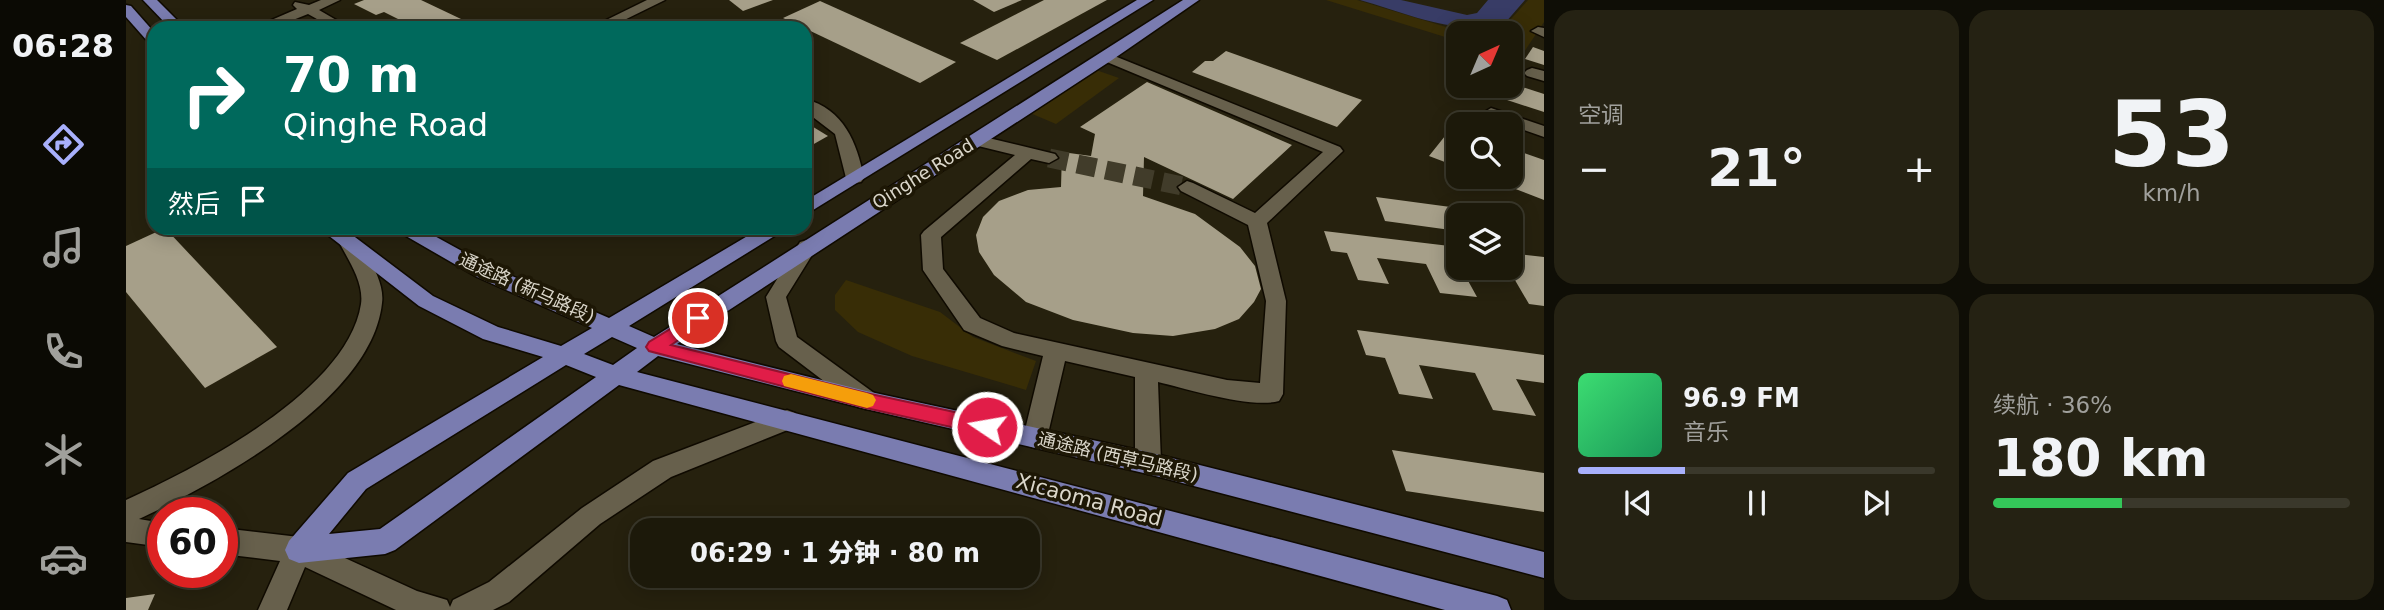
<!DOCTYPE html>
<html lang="zh">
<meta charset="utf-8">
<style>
body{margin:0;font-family:"DejaVu Sans","Noto Sans SC",sans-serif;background:#252213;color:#f1f3f6;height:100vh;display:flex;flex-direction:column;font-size:26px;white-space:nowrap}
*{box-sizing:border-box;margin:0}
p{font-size:23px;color:#a0a09c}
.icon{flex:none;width:38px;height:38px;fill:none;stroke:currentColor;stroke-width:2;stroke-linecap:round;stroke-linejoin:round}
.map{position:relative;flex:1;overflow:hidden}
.side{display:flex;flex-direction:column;gap:10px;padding:10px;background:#0f0e06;width:840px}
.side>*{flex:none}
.banner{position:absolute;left:21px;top:21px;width:665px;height:214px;border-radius:21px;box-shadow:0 4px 18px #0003,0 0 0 2px #3a382b;background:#00695c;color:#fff;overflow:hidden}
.needle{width:46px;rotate:44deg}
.fabs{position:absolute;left:1320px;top:21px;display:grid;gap:14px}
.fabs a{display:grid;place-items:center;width:77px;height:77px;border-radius:14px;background:#1c190a;box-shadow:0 4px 18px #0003,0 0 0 2px #3a382b;font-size:35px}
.speed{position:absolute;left:21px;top:497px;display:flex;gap:14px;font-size:35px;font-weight:700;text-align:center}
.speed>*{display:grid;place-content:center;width:91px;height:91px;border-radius:50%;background:#1c190a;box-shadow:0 4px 18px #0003,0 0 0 2px #3a382b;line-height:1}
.speed .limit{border:10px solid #d22;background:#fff;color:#111}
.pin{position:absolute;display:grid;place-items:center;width:60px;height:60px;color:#fff;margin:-30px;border:4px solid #fff;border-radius:50%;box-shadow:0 2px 7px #0007}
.me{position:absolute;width:77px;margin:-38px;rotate:282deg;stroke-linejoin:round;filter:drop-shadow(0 0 5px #0008)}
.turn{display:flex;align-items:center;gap:24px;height:147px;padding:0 21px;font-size:32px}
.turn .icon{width:91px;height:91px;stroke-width:2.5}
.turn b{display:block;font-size:49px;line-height:60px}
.then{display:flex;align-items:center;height:66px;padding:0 21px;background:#0003;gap:14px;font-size:26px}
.big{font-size:52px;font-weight:800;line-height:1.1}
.side .tile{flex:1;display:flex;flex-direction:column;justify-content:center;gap:10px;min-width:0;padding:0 24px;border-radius:21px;background:#252213}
.side .dial{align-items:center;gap:0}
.dial b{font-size:91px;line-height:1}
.song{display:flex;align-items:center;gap:21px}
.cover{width:84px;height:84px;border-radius:10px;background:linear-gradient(135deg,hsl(140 70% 55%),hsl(150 70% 35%))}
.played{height:7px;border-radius:4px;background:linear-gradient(90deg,#a8b0fc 30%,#3a382b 30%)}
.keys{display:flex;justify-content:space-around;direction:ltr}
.heat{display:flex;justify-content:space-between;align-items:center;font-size:38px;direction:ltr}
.charge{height:10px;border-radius:5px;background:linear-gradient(90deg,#34c759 36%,#3a382b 0)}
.side .tiles{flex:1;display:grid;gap:10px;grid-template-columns:repeat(2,1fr)}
.trip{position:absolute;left:504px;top:518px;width:410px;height:70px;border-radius:21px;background:#1c190a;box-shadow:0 4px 18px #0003,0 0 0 2px #3a382b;font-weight:800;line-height:70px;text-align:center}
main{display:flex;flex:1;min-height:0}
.dock{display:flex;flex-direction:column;width:126px;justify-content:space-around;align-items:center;background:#0b0a04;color:#a0a09c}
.dock .icon{width:49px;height:49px}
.dock .current{color:#a8b0fc}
.dock b{font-size:32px;color:#f1f3f6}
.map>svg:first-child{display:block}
.green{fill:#382d06}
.water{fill:#383c66}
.building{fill:#a69f89}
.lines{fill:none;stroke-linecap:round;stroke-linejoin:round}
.minor-tunnel{stroke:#413c2a;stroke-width:19;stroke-dasharray:19 10;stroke-linecap:butt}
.minor-casing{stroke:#0f0a00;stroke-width:3}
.major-casing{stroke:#0f0a00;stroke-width:3}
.minor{fill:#67604c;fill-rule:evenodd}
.major{fill:#7a7cb0;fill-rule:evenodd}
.route{fill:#e11d48;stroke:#92132f;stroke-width:2}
.slow{fill:#f59e0b}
.labels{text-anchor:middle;stroke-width:7;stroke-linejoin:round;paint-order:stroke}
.street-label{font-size:18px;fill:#dad6ca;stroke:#1d1705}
.near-street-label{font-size:21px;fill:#dad6ca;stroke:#1d1705}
</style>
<main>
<nav class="dock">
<b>06:28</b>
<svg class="icon current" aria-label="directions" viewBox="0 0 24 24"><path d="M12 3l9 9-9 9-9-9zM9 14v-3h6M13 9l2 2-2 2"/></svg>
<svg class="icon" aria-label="music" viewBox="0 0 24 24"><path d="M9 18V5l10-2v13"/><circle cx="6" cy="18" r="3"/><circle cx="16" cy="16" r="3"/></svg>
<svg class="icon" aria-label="phone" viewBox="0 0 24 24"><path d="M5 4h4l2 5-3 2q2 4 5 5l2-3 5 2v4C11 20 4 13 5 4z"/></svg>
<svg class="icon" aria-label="climate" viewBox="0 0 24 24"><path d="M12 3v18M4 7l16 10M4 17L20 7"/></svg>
<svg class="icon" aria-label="car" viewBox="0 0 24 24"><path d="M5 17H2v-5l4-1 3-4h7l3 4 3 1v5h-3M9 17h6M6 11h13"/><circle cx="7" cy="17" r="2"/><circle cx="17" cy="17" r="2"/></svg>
</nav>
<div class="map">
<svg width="1418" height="610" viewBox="0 0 1418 610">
<rect width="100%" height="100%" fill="#26210e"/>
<!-- green -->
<g class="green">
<path d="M1200 0H1231L1320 27 1375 30 1402 0H1418V22L1384 73V33H1332V41Z"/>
<path d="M970 70 993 78 930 124 904 113Z"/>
<path d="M720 280 814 312 847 337 910 361 900 390 786 356 732 332 709 310V295Z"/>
</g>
<!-- water -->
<path class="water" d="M1234 0H1275L1341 15 1351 13 1362 0H1399L1379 23C1331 37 1280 13 1234 0Z"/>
<!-- building -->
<g class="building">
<path d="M238 0H295L354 28H290L258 12 250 15 228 4Z"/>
<path d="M603 0H647L617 11Z"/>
<path d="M847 0H896L868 12Z"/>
<path d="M918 0H981L871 60 834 43Z"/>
<path d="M694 1 830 62 794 83 657 18Z"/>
<path d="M1407 47 1418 51V65L1399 59Z"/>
<path d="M1100 51 1236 100 1211 127 1066 72 1079 61H1087Z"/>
<path d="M1021 82 1166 145 1107 199 1018 157 1017 196 1069 214 1114 247 1129 266 1135 289 1128 302 1113 319 1089 329 1047 336 1007 333 947 320 900 302 868 275 853 252 850 235 857 217 873 201 902 190 935 187 936 152 965 156 969 134 954 127Z"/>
<path d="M1384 83 1418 94V112L1375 98Z"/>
<path d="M679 122 702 136 679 149Z"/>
<path d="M1329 128 1332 129V167L1303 156 1319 136 1322 137Z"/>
<path d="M1384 148 1418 160V200L1358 177H1384Z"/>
<path d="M1250 197 1332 208 1335 215H1332V231L1259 221Z"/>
<path d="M39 228 151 347 79 388 0 292V246Z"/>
<path d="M1198 231 1332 247V268H1335L1351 297 1314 293 1300 264 1251 258 1263 284 1232 280 1221 253 1205 251Z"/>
<path d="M1384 253 1418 257V306L1403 304 1386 275 1340 269 1384 268Z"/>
<path d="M1231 330 1418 355V383L1390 379 1410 416 1367 410 1349 373 1293 365 1307 399 1273 394 1259 358 1240 355Z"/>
<path d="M1266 450 1418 473V512L1280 491Z"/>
<path d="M29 594 22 610H0V598Z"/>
</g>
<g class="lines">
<!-- minor-tunnel -->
<path class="minor-tunnel" d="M923 158 1061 187"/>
<defs>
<g id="minor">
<path d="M195 0H214L193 10 224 28H207L182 14 147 28H127L171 9 167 5 169 2 183 5Z"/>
<path d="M521 0H539L482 28H464Z"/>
<path d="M1412 27 1418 28V37L1405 31Z"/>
<path d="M981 53 1214 147 1217 151 1141 223 1160 301 1157 394 1153 401C1126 409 1061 389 1032 382L1035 463 1031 471 1022 474 1013 471 1009 463V377L939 361 921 438 918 445 909 448 900 445 897 438 917 356 876 346 838 330 797 270 795 235 798 231 889 155 844 144 842 140 850 135 929 154 932 158 923 163 905 159 815 237 817 269 854 318 888 333 1101 380 1134 383 1140 301 1122 225 1055 191 1052 187 1061 181 1067 183 1129 213 1197 152 976 60 974 57 976 54Z"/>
<path d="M1406 68 1418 71V81L1401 76 1398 73 1401 70Z"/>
<path d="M679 99C718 109 731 143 738 178L735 182 729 183 720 178 709 134 679 111Z"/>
<path d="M1365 108 1418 126V137L1359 116 1357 113Z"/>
<path d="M224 238 231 239C242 257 259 282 256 303 246 399 92 482 13 519L37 523V547L0 542V500C73 467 222 390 235 304 238 283 223 261 214 244L217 239Z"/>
<path d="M681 240 688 242 691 247 660 297 671 337 748 393 752 400 748 407 740 409 732 407 653 347 650 341 640 297 674 242Z"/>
<path d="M661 410 669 413 673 420 669 427 545 477 474 524 383 602 367 610H270L179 567 161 610H132L154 561 96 554V528L173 537 291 591 321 600 324 607 327 600 363 582 456 508 527 461Z"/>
</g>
<g id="major">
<path d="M17 0H31L59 28H44Z"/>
<path d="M1011 0H1027L679 215V201Z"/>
<path d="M1057 0H1073L986 60 551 344 740 391 1022 452 1418 552V578L1022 474 740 409 532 356 511 372 1371 596 1381 600 1385 610H1319L493 385 269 550 259 554 173 563 163 559 159 550 163 541 222 473 417 357 357 339 293 306 198 232 196 228H217L307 296 372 327 435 346 466 328 351 277 273 232 271 228H294L365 267 483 318 635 228H657L655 232 503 326 528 337ZM486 337 511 348 487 365 458 354ZM440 365 470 377 254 529 203 534 240 489Z"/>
<path d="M0 5 5 6 28 32V44L23 43 0 17Z"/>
</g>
</defs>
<!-- minor casing -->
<use href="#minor" class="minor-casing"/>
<!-- major casing -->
<use href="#major" class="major-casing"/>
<!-- minor -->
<use href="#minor" class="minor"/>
<!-- major -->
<use href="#major" class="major"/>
</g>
<!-- route -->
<path class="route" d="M572 312 581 318 578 323 545 345 740 393 861 419 867 422 870 427 867 432 861 435 740 408 523 351 520 347 523 342Z"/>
<!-- slow -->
<path class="slow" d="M665 374 741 393 747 395 750 400 747 406 741 408 658 386 656 381 658 376Z"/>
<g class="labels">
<!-- street labels -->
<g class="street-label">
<text transform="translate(797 174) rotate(-32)" y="6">Qinghe Road</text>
<text transform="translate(401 288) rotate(24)" y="6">通途路 (新马路段)</text>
<text transform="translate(992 457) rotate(13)" y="6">通途路 (西草马路段)</text>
</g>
<!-- near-street labels -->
<g class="near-street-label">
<text transform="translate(963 500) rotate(15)" y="7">Xicaoma Road</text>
</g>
</g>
</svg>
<div class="fabs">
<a><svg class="needle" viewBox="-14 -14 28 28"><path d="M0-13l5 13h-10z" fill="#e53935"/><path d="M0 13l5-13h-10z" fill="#a0a09c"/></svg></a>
<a><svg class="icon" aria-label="search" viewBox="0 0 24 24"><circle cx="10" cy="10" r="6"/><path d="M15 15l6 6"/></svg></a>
<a><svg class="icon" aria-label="layers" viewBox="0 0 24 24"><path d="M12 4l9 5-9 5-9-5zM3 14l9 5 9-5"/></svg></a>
</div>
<div class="speed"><div class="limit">60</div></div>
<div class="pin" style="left:572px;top:318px;background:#d93025"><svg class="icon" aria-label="arrive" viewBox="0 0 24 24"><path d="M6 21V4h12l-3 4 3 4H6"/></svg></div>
<svg class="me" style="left:861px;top:427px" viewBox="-20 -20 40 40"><circle r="17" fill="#e11d48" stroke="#fff" stroke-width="3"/><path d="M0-11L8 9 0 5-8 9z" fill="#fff"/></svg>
<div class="trip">06:29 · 1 分钟 · 80 m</div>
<div class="banner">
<div class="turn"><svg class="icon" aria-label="right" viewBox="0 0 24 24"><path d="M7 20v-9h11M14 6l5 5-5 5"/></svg><div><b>70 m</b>Qinghe Road</div></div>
<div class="then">然后<svg class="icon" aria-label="arrive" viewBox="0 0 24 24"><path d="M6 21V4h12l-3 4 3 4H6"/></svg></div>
</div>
</div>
<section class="side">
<div class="tiles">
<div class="tile"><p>空调</p>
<div class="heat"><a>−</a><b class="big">21°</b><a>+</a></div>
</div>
<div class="tile dial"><b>53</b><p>km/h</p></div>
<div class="tile">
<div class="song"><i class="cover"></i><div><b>96.9 FM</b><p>音乐</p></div></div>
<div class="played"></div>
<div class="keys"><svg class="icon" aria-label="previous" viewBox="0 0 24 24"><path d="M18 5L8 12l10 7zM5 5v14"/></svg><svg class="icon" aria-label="pause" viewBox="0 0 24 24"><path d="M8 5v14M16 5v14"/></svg><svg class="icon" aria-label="next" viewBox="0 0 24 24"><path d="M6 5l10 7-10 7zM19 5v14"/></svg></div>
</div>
<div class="tile"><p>续航 · 36%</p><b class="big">180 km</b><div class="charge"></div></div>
</div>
</section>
</main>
